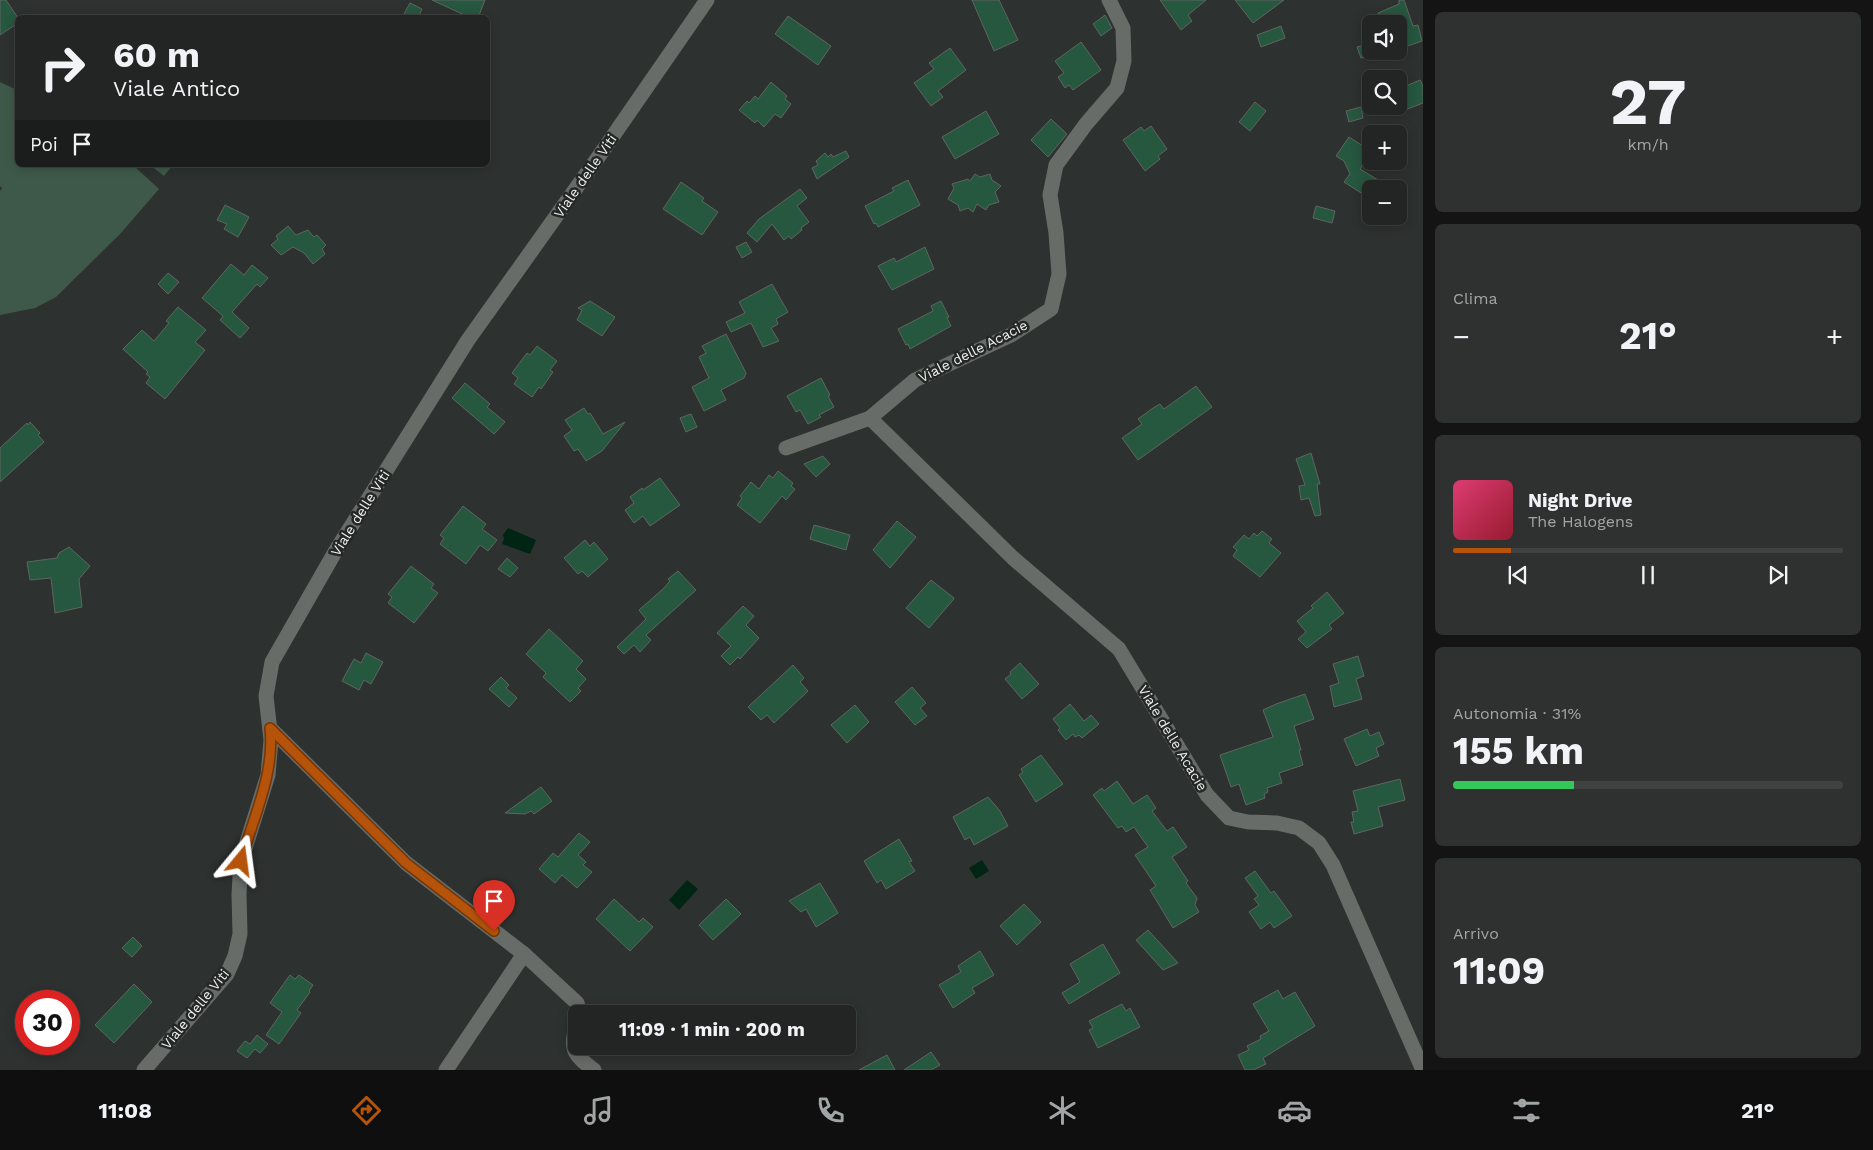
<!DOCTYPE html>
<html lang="it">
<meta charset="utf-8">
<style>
body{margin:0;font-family:"Work Sans",sans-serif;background:#2e3130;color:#f1f3f6;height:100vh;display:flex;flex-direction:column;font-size:19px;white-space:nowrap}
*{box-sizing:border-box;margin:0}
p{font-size:16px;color:#a2a5a6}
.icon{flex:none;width:28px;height:28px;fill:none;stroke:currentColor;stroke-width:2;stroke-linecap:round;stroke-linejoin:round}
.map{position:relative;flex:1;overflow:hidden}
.drawer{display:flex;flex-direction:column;gap:12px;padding:12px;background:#131413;width:450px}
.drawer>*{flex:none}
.top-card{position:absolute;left:15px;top:15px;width:475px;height:152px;border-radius:8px;box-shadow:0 2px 12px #0003,0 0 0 1px #3f4241;background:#222523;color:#f1f3f6;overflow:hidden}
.fabs{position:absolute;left:1362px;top:15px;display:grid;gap:10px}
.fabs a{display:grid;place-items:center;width:45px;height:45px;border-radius:8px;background:#222523;box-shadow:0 2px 12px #0003,0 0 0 1px #3f4241;font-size:25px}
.speed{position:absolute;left:15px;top:990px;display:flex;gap:10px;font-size:25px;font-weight:700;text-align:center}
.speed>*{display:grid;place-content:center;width:65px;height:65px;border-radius:50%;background:#222523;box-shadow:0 2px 12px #0003,0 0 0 1px #3f4241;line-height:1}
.speed .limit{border:8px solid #d22;background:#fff;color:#111}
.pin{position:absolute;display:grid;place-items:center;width:42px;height:42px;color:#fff;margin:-51px -21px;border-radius:50% 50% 50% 0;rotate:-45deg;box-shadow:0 0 5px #0007}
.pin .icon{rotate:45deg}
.me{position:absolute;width:55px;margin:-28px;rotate:16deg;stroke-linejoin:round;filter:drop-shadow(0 0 4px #0008)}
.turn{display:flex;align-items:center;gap:18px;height:105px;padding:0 15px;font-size:22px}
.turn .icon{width:65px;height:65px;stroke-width:2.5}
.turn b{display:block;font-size:35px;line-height:42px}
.then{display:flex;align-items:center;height:48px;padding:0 15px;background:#0003;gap:10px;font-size:19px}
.big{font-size:38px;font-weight:700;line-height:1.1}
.drawer .card{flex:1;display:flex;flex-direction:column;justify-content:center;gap:8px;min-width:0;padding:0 18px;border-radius:8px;background:#2e3130}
.drawer .dial{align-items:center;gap:0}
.dial b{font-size:65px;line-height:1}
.song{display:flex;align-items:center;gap:15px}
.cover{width:60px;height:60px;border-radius:8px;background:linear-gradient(135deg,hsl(340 70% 55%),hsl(350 70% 35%))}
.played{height:5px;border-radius:2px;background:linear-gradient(90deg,#b45309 15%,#3f4241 15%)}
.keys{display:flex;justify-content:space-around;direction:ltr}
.heat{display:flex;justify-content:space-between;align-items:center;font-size:28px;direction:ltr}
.charge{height:8px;border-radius:4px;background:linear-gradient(90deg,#34c759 31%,#3f4241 0)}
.trip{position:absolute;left:568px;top:1005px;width:288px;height:50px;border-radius:8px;background:#222523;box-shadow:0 2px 12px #0003,0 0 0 1px #3f4241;font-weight:700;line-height:50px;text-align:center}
.dock{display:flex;height:80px;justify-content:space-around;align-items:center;background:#0e0f0e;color:#a2a5a6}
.dock .icon{width:35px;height:35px}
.dock .active{color:#b45309}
.dock b{font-size:22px;color:#f1f3f6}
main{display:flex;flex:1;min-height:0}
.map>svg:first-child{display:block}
.green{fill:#3e594a}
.water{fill:#002515}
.building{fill:#26573f;stroke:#606562}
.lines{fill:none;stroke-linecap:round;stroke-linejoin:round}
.minor{stroke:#676c69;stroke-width:15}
.route-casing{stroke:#753606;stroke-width:12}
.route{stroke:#b45309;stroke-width:9}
.labels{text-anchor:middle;stroke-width:5;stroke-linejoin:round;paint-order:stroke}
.street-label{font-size:14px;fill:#ecefed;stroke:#232725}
</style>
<main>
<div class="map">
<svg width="1423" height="1070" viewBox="0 0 1423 1070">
<rect width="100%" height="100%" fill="#2d312f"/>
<!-- green -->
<g class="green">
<path d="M0 82 17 90 18 165H133L159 189 121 233 56 297 35 308 0 315V191L2 188 0 186Z"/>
<path d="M150 165H173L164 176Z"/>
</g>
<!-- water -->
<g class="water">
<path d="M508 528 536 540 530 554 502 544 504 539 503 535Z"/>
<path d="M982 860 989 871 976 879 969 868Z"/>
<path d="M687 880 698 889 679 910 669 900Z"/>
</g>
<!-- building -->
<g class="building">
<path d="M0 0H6L18 18V23L0 35Z"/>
<path d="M432 0H485L478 18H471Z"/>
<path d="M972 0H999L1018 40 994 51Z"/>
<path d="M1160 0H1206L1188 15 1192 21 1181 30Z"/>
<path d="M1235 0H1284L1253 23Z"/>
<path d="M1399 0H1404L1413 26 1418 25 1422 41 1399 49V24H1382L1378 13 1399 4Z"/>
<path d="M410 3 422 9 418 18H412L404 14Z"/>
<path d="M1105 15 1112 28 1101 36 1093 24Z"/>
<path d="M788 16 831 46 818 65 775 34Z"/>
<path d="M1281 26 1285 38 1261 47 1257 35Z"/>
<path d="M1081 42 1101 70 1073 90 1069 85 1065 88 1058 77 1064 73 1055 61Z"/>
<path d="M1371 43V55L1361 58 1357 47Z"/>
<path d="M950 48 966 70 938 91 943 97 931 106 914 83 934 69 929 63Z"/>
<path d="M1420 80 1423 86V103L1405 110 1399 89Z"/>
<path d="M771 82 787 96 785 99 791 104 781 118 775 114 764 127 757 120 755 123 739 110 747 101 749 103 755 96 758 99Z"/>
<path d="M1255 102 1266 111 1250 131 1239 122Z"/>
<path d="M1361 107 1363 118 1349 122 1346 111Z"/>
<path d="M986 111 999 134 955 159 942 137Z"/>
<path d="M1051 119 1067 134 1048 157 1031 140Z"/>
<path d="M1151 126 1167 149 1158 156 1160 159 1145 171 1123 140 1141 127 1144 131Z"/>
<path d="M1349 137 1371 151 1360 169 1378 180 1375 183 1378 185 1375 189H1371V195L1369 198 1344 182 1350 174 1344 161 1336 156Z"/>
<path d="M846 151 849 157 817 179 812 168 818 165 816 161 825 153 828 157 831 154 833 157Z"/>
<path d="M975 174 980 177 990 174 992 180 1001 186 995 192 999 202 989 205 986 210 977 204 973 212 968 208 960 211 958 205 948 199 954 188 952 184 968 179 970 181Z"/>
<path d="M908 180 920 205 878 227 876 223 874 224 865 206 894 191 892 188Z"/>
<path d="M681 182 704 198 702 201 718 212 702 235 663 209Z"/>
<path d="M800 189 807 198 797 206 809 222 801 228 802 230 791 239 789 236 784 240 772 224 757 242 747 233 759 219Z"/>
<path d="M225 205 249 217 238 237 224 229 227 224 217 220Z"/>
<path d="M1316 206 1335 211 1332 223 1313 218Z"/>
<path d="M288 226 296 235 308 230 314 237 317 235 326 245 322 249 325 254 313 264 304 253 293 247 281 255 271 245 278 239 276 236Z"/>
<path d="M746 242 752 252 742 258 736 247Z"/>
<path d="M925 247 934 269 892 290 878 266 894 258 896 262Z"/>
<path d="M231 264 244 275 252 265 268 278 260 287 257 284 232 312 249 328 240 338 220 320 223 316 202 298Z"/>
<path d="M168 273 179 282 168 294 158 284Z"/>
<path d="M772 284 788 312 776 319 778 324 771 328 779 341 763 347 751 323 731 332 726 322 745 313 739 302Z"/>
<path d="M590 301 615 317 602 336 577 320 582 310 578 308Z"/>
<path d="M941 301 949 317 947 318 951 326 910 349 908 344 906 345 898 329 933 311 931 306Z"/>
<path d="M178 307 206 330 195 342 205 350 165 399 146 383 150 377 146 374 148 372 123 349 142 330 154 341 169 323 166 321Z"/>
<path d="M726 334 746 373 744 378 721 390 726 400 704 411 692 387 709 378 699 357 706 353 702 346Z"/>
<path d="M537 346 557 361 550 370 553 372 541 389 539 387 532 397 514 384 518 378 512 373 527 353 530 355Z"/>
<path d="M821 378 830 395 828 396 834 407 819 415 821 417 808 424 800 410 796 412 787 396Z"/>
<path d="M465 383 490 404 487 407 505 422 494 434 452 398Z"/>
<path d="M1196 386 1212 407 1138 460 1122 438 1142 424 1138 419 1153 408 1160 404 1164 409Z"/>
<path d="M584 408 588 414 590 413 603 434 625 422 602 451 586 461 578 449 574 451 564 436 572 430 565 420Z"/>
<path d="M691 414 697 427 686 432 680 418Z"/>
<path d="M30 422 40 433 38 435 44 442 0 482V448L27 423 28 425Z"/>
<path d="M1311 453 1320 484H1317L1321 515 1315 516 1309 498 1301 500 1299 486 1305 485 1296 459Z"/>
<path d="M823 456 830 464 816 477 804 464Z"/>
<path d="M778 471 793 483 791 486 795 489 786 500 782 496 760 523 737 505 742 498 740 496 751 482 759 489 769 475 773 478Z"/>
<path d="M660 478 680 505 650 526 643 516 634 523 625 510 634 503 630 497 642 488 643 490Z"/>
<path d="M463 506 486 524 482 529 497 540 488 551 480 545 466 564 440 544 444 538 440 535Z"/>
<path d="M897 521 916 537 890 568 873 550Z"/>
<path d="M814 525 850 535 846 550 810 539Z"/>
<path d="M1262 531 1272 539 1269 543 1281 553 1260 577 1233 556 1237 550 1233 547 1244 535 1249 539 1254 533 1257 536Z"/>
<path d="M585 540 590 546 594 542 608 559 588 577 582 571 578 574 564 558Z"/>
<path d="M69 547 90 566 79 579 82 607 55 613 51 578 30 580 27 562 57 558 59 553Z"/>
<path d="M507 558 518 568 510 577 498 569Z"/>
<path d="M411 566 434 584 431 588 438 593 414 623 388 603 392 597 388 594Z"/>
<path d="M678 571 696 590 646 635 651 640 640 652 634 645 624 654 617 647 646 619 639 610 663 589 670 581 668 579Z"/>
<path d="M931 580 954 598 953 600 929 628 906 608Z"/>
<path d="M1327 592 1344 613 1329 625 1332 629 1307 648 1298 639 1306 632 1297 621 1313 608 1311 606Z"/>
<path d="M743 606 754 616 746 625 759 638 740 659 738 657 730 665 721 656 731 646 717 633Z"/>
<path d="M549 629 583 661 576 669 586 679 578 688 581 691 570 702 543 677 546 673 526 654Z"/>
<path d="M366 653 383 662 371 684 364 680 359 690 342 681 354 659 361 663Z"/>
<path d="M1358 656 1364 676 1356 679 1362 699 1334 707 1330 686 1339 683 1333 664Z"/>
<path d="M1020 663 1039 684 1022 699 1005 679 1011 674 1010 672Z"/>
<path d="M793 665 804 678 800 682 808 691 774 723 767 715 761 720 748 707Z"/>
<path d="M501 677 509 685 506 688 517 698 509 707 489 689Z"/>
<path d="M912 687 926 703 920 708 927 716 915 725 895 702Z"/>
<path d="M1305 694 1314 719 1294 726 1301 750H1299L1303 765 1279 773 1282 783 1267 788 1268 792 1264 794 1265 798 1246 805 1239 784 1231 787 1220 755 1273 737 1263 710 1276 704Z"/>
<path d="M1070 704 1084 721 1091 715 1099 724 1082 738 1079 735 1075 737 1073 734 1066 740 1058 730 1060 728 1053 719Z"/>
<path d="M855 705 869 722 847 743 831 725Z"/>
<path d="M1367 729 1370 736 1379 732 1384 744 1376 748 1379 756 1356 766 1344 739Z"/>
<path d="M1041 755 1063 784 1036 802 1019 775 1023 772 1021 769Z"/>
<path d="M1400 779 1405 800 1378 807 1383 826 1354 834 1351 822H1354L1352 812 1358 811 1353 791Z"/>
<path d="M1117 781 1133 804 1147 795 1156 808 1152 811 1167 831 1173 827 1187 847 1172 857 1188 881 1186 883 1197 898 1195 905 1199 912 1173 928 1150 890 1156 886 1135 855 1148 847 1134 827 1126 832 1122 826 1118 828 1093 795 1102 788 1104 791Z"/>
<path d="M541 787 552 801 534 814 531 811 525 814 505 813Z"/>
<path d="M988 797 1000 811 1008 826 974 845 970 837 965 840 953 817Z"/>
<path d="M579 833 590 842 578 855 586 862 583 865 592 872 577 888 562 875 555 883 539 869 553 853 558 857Z"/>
<path d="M899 839 912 861 909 862 915 871 886 889 881 880 877 883 864 861Z"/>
<path d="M1255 871 1271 893 1274 891 1292 916 1274 928 1270 922 1261 929 1249 912 1259 905 1254 899 1258 896 1245 878Z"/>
<path d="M820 883 838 913 816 927 806 909 801 912 789 901Z"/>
<path d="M614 899 639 922 643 918 653 927 630 951 596 919Z"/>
<path d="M726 899 741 914 713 940 699 925Z"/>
<path d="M1024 904 1041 922 1017 945 1000 926Z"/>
<path d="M1148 930 1178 963 1163 970 1136 940Z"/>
<path d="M133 937 142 946 132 957 122 948Z"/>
<path d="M1103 944 1120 973 1069 1004 1062 993 1080 982 1070 964Z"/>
<path d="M980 951 994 975 972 988 975 993 953 1008 939 985 961 972 958 966Z"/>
<path d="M290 975 295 979 299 975 313 985 309 991 310 992 297 1010 301 1013 279 1044 266 1035 282 1012 270 1003Z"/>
<path d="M134 984 152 1002 114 1043 95 1025Z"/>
<path d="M1278 990 1283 999 1295 992 1315 1026 1263 1058 1266 1064 1253 1070H1245L1238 1055 1249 1050 1247 1046 1261 1039 1260 1036 1269 1031 1253 1004Z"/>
<path d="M1122 1004 1126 1011 1130 1008 1140 1027 1098 1048 1089 1030 1093 1028 1089 1021Z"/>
<path d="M257 1035 268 1044 260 1053 255 1049 247 1058 237 1051 245 1041 250 1044Z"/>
<path d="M931 1052 940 1065 931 1070H904Z"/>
<path d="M887 1055 895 1070H859Z"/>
</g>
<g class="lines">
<!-- minor -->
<g class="minor">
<path d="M870 418 1013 558 1119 649 1207 795 1229 818 1248 822 1277 823 1299 828 1319 843 1333 865 1423 1070"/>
<path d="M786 448 870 418 915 380 1011 335 1051 309 1059 274 1056 233 1050 195 1056 165 1086 124 1117 88 1124 61 1123 28 1109 0"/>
<path d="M270 728 406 863 524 954 577 1003 580 1014"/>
<path d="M576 1028C569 1051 576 1056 594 1070"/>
<path d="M144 1070 227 974 235 956 240 934 239 894 241 861 268 775 271 740 266 696 272 662 335 552 468 340 604 149 707 0"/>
<path d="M446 1070 524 954"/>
</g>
</g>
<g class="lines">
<defs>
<path id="route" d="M241 861C253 818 275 774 270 728L406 863 494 931"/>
</defs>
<!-- route casing -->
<use href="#route" class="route-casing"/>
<!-- route -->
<use href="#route" class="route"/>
</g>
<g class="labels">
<!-- street labels -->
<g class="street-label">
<text transform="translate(585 176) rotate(-55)" y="5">Viale delle Viti</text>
<text transform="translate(973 351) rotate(-27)" y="5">Viale delle Acacie</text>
<text transform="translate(360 513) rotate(-58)" y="5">Viale delle Viti</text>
<text transform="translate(1173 738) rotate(59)" y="5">Viale delle Acacie</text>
<text transform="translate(195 1009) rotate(-51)" y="5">Viale delle Viti</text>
</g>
</g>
</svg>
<div class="fabs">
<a><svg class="icon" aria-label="sound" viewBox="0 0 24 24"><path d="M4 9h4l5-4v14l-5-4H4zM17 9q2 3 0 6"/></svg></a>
<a><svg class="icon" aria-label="search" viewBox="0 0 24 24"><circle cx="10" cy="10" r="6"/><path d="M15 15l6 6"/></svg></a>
<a>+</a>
<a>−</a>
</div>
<div class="speed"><div class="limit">30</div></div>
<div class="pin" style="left:494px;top:931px;background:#d93025"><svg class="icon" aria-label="arrive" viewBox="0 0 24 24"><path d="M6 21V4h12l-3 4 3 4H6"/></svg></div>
<svg class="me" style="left:241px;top:861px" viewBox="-20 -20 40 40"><path d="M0-17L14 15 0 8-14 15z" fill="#b45309" stroke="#fff" stroke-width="4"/></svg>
<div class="trip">11:09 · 1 min · 200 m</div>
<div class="top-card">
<div class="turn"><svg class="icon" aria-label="right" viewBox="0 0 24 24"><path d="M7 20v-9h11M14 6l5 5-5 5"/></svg><div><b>60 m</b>Viale Antico</div></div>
<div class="then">Poi<svg class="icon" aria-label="arrive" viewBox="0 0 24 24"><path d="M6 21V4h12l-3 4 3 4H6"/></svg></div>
</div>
</div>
<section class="drawer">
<div class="card dial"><b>27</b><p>km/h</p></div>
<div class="card"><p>Clima</p>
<div class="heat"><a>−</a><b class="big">21°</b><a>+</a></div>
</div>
<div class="card">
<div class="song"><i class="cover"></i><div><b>Night Drive</b><p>The Halogens</p></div></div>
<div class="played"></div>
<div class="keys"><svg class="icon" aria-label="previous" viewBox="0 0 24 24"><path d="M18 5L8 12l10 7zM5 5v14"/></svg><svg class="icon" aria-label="pause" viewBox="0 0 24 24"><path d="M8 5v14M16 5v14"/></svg><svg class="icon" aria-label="next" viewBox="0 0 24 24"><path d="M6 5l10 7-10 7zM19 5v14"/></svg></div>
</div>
<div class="card"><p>Autonomia · 31%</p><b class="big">155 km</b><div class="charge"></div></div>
<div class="card"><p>Arrivo</p><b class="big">11:09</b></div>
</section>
</main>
<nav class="dock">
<b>11:08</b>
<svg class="icon active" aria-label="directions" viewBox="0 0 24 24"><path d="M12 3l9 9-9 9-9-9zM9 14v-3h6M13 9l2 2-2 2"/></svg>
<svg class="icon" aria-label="music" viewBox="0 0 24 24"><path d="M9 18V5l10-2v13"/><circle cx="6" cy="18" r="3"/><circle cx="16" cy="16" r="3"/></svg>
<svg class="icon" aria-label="phone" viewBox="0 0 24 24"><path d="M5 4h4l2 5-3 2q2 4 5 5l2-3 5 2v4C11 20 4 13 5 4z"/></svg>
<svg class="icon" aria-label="climate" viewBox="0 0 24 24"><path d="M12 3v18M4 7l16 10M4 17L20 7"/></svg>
<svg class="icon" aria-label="car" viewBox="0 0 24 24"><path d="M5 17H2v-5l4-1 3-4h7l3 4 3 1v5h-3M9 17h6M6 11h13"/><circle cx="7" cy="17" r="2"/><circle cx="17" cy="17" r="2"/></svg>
<svg class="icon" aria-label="filters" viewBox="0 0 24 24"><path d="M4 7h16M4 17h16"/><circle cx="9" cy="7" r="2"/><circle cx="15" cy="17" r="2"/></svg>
<b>21°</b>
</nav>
